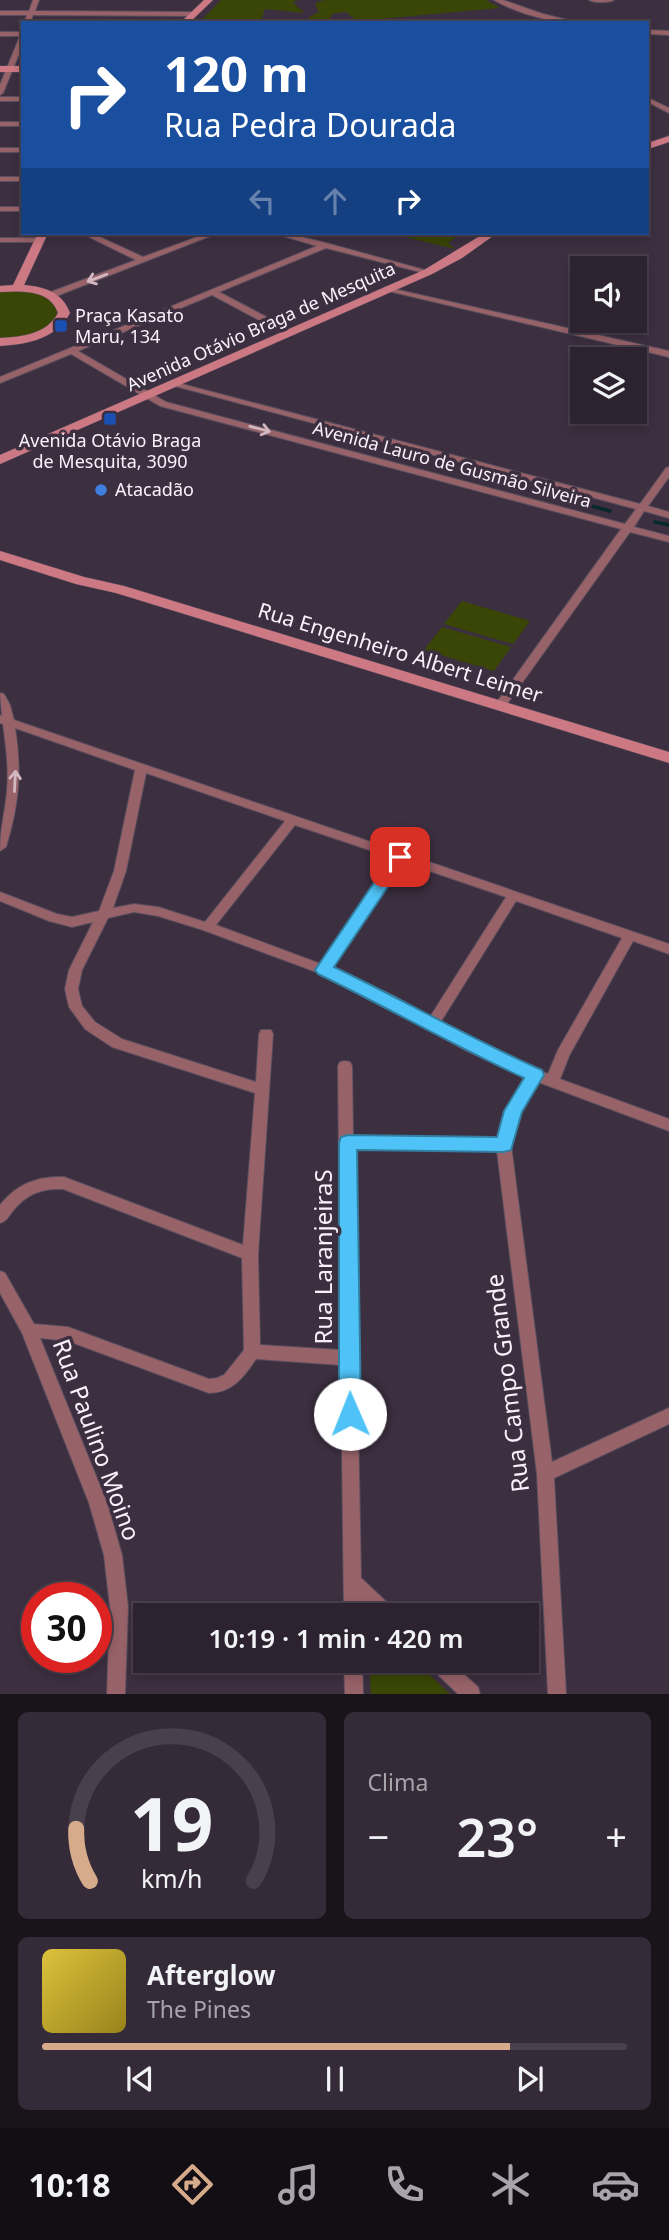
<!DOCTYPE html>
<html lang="pt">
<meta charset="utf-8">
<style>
body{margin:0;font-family:"Noto Sans",sans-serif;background:#352b38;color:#f1f3f6;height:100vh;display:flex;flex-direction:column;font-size:26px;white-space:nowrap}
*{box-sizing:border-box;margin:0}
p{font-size:23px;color:#a7a4ab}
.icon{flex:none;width:38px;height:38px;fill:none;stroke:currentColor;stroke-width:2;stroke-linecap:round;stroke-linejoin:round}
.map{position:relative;height:1694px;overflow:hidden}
.sheet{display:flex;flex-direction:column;gap:18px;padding:18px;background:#19131a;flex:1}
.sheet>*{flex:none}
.banner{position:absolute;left:21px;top:21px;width:628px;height:214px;border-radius:0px;box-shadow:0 4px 10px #0003,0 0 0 2px #48404c;background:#1a4fa0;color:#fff;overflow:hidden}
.buttons{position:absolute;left:570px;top:256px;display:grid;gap:14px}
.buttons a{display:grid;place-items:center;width:77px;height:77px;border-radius:0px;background:#2d2330;box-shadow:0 4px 10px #0003,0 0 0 2px #48404c;font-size:35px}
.speed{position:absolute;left:21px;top:1582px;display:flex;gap:14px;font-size:35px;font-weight:700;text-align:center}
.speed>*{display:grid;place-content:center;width:91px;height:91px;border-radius:50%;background:#2d2330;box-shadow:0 4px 10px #0003,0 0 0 2px #48404c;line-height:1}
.speed .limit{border:10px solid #d22;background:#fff;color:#111}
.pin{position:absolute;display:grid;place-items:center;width:60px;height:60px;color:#fff;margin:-30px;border-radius:14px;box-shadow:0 4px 10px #0006}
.me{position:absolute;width:77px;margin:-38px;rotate:359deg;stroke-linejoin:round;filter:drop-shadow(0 0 5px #0008)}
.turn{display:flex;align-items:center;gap:24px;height:147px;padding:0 28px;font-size:32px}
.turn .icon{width:91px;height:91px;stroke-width:2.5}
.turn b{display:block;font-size:49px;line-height:60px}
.lanes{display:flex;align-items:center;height:66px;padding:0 28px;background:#0003;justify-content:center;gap:35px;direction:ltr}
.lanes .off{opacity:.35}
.big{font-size:52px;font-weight:600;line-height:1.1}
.sheet .card{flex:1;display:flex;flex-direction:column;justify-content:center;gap:10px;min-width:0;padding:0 24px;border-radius:10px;background:#352b38}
.sheet .dial{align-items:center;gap:0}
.dial svg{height:182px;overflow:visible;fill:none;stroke:#48404c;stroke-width:7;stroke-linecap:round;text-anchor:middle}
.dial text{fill:#f1f3f6;stroke:none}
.song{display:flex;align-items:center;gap:21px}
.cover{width:84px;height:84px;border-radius:10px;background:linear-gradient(135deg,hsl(50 70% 55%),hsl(50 70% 35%))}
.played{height:7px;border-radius:4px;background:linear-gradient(90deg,#d6ab8b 80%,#48404c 80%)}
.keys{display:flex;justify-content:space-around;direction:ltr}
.heat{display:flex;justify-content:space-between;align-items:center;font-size:38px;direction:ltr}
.sheet .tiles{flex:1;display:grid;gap:18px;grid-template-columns:1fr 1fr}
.card:last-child{grid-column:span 2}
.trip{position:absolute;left:133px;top:1603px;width:406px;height:70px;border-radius:0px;background:#2d2330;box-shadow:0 4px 10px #0003,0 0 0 2px #48404c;font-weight:600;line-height:70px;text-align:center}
.tabs{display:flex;height:112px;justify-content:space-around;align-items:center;background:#120e13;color:#a7a4ab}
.tabs .icon{width:49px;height:49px}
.tabs .on{color:#d6ab8b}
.tabs b{font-size:32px;color:#f1f3f6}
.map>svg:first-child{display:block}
.green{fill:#394605}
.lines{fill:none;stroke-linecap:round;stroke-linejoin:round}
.stream{stroke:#082a2b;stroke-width:3.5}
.street-casing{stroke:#5a4e5e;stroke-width:2}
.secondary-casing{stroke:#5a4e5e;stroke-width:1}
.street{fill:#976268;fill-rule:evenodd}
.secondary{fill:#cd7984;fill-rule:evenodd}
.oneway{stroke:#d2b8c1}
.route{fill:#4fc3f7;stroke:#337fa1;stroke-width:2}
.transit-dot{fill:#1a4fb4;stroke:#3c2f40;stroke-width:2.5}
.shop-dot{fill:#3f7fe0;stroke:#3c2f40;stroke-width:2.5}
.labels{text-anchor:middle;stroke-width:7;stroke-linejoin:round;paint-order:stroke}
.far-poi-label{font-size:18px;fill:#faf1fc;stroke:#3c2f40;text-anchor:start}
.far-street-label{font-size:18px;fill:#faf1fc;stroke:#3c2f40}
.street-label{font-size:21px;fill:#faf1fc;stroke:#3c2f40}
.near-street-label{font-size:24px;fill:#faf1fc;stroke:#3c2f40}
</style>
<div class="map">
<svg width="669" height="1694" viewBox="0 0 669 1694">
<rect width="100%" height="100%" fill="#3c2f40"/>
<!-- green -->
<g class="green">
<path d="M221 0H298L293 2 304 13 265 9 261 20 256 23H199Z"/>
<path d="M325 0H486L500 8 357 21 346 12 332 14 329 20 310 22 309 17 319 12 315 3Z"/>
<path d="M388 233H462L448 243 455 249Z"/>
<path d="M0 289 38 291 63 306 48 331 0 342Z"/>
<path d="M462 601 530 621 513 644 444 624Z"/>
<path d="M442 627 511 647 494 671 424 650Z"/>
<path d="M369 1661H415L450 1694H371Z"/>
</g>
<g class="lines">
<!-- stream -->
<g class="stream">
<path d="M483 478 610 511"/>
<path d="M655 522 669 525"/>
</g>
<defs>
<g id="street">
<path d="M33 0H39L35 11 194 12 197 14 194 16 33 15 30 23H24L27 15H0V11H29Z"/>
<path d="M494 0H503L543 14 580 23C552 23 518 14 494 0Z"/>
<path d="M589 0H614C608 3 595 3 589 0Z"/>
<path d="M648 30 669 31V35L648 34Z"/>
<path d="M0 32H23V44L3 93 0 95V85L20 36H0Z"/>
<rect x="0" y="97" width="23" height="4"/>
<path d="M648 98 669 108V113L648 102Z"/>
<rect x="0" y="122" width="23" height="4"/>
<rect x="0" y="148" width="23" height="4"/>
<rect x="0" y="177" width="23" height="4"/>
<rect x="0" y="207" width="23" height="4"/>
<path d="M81 233H91L143 257 208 233H218L54 297H48V293L136 260Z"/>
<path d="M273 233H285L326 243 432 272 428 274 326 248 219 292 293 331V335H287L212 295 78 351 166 402 625 524 636 509 171 385 178 383 640 504 666 468 669 467V477L648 506 669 512V518L644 511 634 527 669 536V542L630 532 504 708 500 709 494 706 621 529 160 406 71 354 0 383V377L317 246Z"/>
<path d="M0 238H39L43 240 39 242H0Z"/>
<path d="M385 287 669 351V357L388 291 384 289Z"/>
<path d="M0 693 4 694 10 705 14 720 669 944V954L633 941 570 1054 560 1079 669 1119V1131L538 1082 520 1112 511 1145 552 1462 669 1408V1424L554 1478 566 1694H548L537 1474 497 1151 353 1149 361 1578 394 1609 397 1615H375L362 1602V1615H344L341 1365 256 1359C244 1377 232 1393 209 1393L68 1341 40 1338 107 1503 122 1555 128 1607 125 1694H107L110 1607 104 1555 89 1503 22 1333 0 1293V1271L5 1273 34 1324 68 1327 209 1379 217 1378 224 1375 244 1350 242 1258 63 1189C42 1188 26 1194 12 1212 8 1217 7 1221 0 1223V1205C17 1184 37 1176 64 1177L243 1245 255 1093 112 1047 85 1029 69 1007 65 989 69 970 93 922 72 927 49 921 0 901V892L57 914 72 917 99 911 114 871 135 770 15 728C22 772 19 804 6 847L0 851C0 828 5 813 7 791 9 768 6 746 3 724L0 723V715L2 716ZM146 773 285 821 205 922 158 907 134 904 113 908 126 871ZM295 825 393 858 321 964 216 925ZM403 862 506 897 430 1017 396 997 332 968ZM516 901 622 938 558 1050 548 1074 475 1042 440 1023ZM134 912 158 916 203 930 319 973 386 1005 465 1050 526 1077 506 1111 498 1139 353 1137 352 1066 350 1062 345 1061 340 1062 338 1066 341 1350 260 1345 258 1254 273 1034 271 1030H261L259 1034 256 1082 122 1039 95 1022 82 1006 78 989 82 970 108 918Z"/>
<path d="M344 1661H362L363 1694H345Z"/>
<path d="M427 1661H449L478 1687 480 1694H458L430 1667Z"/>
</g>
<g id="secondary">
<path d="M204 0H213L189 23H180Z"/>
<rect x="0" y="66" width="23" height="6"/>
<path d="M669 136V142L648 149V143Z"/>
<path d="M38 233H48L24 285C45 287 62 292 70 313 56 339 28 344 0 346V338C22 337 47 334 58 313 50 289 21 291 0 292V286L13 285Z"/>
<path d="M485 233H497L462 258 432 274 0 464V455L424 270Z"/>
<path d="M0 551 84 577 124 586 669 752V763L116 593 76 584 0 560Z"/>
</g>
</defs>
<!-- street casing -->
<use href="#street" class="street-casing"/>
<!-- secondary casing -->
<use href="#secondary" class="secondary-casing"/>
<!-- street -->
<use href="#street" class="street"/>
<!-- secondary -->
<use href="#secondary" class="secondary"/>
</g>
<!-- one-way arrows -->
<defs><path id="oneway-shaft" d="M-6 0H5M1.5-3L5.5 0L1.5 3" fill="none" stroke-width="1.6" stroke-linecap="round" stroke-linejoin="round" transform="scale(1.75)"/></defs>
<g class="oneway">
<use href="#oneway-shaft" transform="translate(97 278) rotate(159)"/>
<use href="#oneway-shaft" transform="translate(260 429) rotate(15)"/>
<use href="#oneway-shaft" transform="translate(15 781) rotate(-87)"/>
</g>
<!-- route -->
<path class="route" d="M400 851 408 857 334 967C404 1000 471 1039 542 1070L544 1075 522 1112 511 1150 504 1152 357 1150 361 1414 357 1421 350 1424 342 1421 339 1414V1143L341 1137 348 1135 497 1137 504 1111 524 1078C454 1046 387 1007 318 974L315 970 394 853Z"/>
<!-- markers -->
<g class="transit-dot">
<rect x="54" y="319" width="14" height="14" rx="3.5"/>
<rect x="103" y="412" width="14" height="14" rx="3.5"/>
</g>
<circle class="shop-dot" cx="101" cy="490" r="7"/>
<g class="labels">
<!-- far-poi labels -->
<g class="far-poi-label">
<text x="75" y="322">Praça Kasato<tspan x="75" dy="21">Maru, 134</tspan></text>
<text x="110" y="447" text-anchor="middle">Avenida Otávio Braga<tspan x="110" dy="21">de Mesquita, 3090</tspan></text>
<text x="115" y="496">Atacadão</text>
</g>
<!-- far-street labels -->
<g class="far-street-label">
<text transform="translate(261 327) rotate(-24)" y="6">Avenida Otávio Braga de Mesquita</text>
<text transform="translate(452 465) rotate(15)" y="6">Avenida Lauro de Gusmão Silveira</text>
</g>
<!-- street labels -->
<g class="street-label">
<text transform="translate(400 653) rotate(17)" y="7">Rua Engenheiro Albert Leimer</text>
</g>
<!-- near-street labels -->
<g class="near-street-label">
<text transform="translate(324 1257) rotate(-90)" y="8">Rua LaranjeiraS</text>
<text transform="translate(508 1383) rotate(-97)" y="8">Rua Campo Grande</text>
<text transform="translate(96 1440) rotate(70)" y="8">Rua Paulino Moino</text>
</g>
</g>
</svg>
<div class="buttons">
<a><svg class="icon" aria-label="sound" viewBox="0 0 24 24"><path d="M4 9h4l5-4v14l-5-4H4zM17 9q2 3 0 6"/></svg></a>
<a><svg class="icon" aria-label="layers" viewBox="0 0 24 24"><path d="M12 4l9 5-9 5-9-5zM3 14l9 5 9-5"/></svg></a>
</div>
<div class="speed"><div class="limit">30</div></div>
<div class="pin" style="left:400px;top:857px;background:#d93025"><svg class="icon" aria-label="arrive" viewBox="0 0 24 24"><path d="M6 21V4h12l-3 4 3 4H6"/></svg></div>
<svg class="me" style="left:350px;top:1414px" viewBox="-20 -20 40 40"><circle r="19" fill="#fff"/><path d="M0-13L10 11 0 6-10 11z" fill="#4fc3f7"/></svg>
<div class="trip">10:19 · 1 min · 420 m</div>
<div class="banner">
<div class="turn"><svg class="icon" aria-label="right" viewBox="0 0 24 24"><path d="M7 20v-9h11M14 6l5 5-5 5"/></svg><div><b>120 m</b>Rua Pedra Dourada</div></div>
<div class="lanes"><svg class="icon off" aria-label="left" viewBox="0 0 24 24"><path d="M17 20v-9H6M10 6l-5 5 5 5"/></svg><svg class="icon off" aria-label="ahead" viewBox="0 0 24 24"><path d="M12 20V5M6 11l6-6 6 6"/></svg><svg class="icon" aria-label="right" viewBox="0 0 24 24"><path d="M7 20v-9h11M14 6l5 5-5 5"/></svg></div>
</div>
</div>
<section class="sheet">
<div class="tiles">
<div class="card dial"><svg viewBox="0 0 100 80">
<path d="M14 69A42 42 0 1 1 86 69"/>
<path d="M14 69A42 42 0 0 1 8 46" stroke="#d6ab8b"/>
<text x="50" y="56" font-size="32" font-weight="700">19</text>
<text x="50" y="72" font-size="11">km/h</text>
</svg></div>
<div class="card"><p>Clima</p>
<div class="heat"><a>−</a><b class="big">23°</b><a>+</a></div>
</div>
<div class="card">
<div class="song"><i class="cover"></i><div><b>Afterglow</b><p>The Pines</p></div></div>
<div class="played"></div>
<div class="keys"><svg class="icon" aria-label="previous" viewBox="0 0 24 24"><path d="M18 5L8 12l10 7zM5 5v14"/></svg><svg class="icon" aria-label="pause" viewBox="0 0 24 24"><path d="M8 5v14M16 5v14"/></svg><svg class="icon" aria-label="next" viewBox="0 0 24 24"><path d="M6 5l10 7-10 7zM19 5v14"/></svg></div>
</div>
</div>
</section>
<nav class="tabs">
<b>10:18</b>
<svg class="icon on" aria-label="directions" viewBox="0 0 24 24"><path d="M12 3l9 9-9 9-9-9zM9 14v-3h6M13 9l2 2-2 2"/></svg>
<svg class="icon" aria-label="music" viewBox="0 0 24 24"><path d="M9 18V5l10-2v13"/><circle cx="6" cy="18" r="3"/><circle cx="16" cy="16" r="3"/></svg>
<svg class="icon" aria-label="phone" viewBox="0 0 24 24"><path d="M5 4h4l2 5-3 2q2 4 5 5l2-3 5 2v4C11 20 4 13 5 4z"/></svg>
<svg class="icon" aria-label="climate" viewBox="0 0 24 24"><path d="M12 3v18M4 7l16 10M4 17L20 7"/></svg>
<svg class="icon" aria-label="car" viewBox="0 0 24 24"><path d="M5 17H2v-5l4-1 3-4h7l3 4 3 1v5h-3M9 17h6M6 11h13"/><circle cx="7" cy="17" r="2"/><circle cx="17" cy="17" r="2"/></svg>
</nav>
